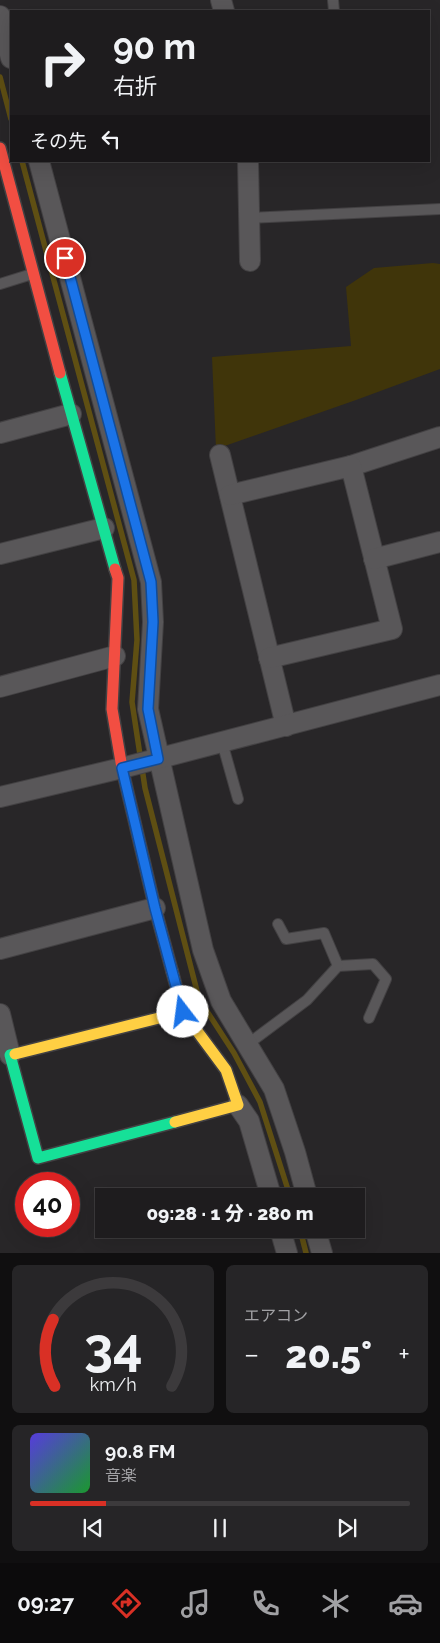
<!DOCTYPE html>
<html lang="ja">
<meta charset="utf-8">
<style>
body{margin:0;font-family:Raleway,"Noto Sans JP",sans-serif;background:#262527;color:#f1f3f6;height:100vh;display:flex;flex-direction:column;font-size:19px;white-space:nowrap}
*{box-sizing:border-box;margin:0}
p{font-size:16px;color:#a1a1a4}
.icon{flex:none;width:28px;height:28px;fill:none;stroke:currentColor;stroke-width:2;stroke-linecap:round;stroke-linejoin:round}
.map{position:relative;height:1253px;overflow:hidden}
.details{display:flex;flex-direction:column;gap:12px;padding:12px;background:#100f10;flex:1}
.details>*{flex:none}
.top-card{position:absolute;left:10px;top:10px;width:420px;height:152px;border-radius:0px;box-shadow:0 5px 20px #0002,0 0 0 1px #3c3a3c;background:#1e1c1e;color:#f1f3f6;overflow:hidden}
.speed{position:absolute;left:15px;top:1172px;display:flex;gap:10px;font-size:25px;font-weight:700;text-align:center}
.speed>*{display:grid;place-content:center;width:65px;height:65px;border-radius:50%;background:#1e1c1e;box-shadow:0 5px 20px #0002,0 0 0 1px #3c3a3c;line-height:1}
.speed .limit{border:8px solid #d22;background:#fff;color:#111}
.pin{position:absolute;display:grid;place-items:center;width:42px;height:42px;color:#fff;margin:-21px;border:2px solid #fff;border-radius:50%;box-shadow:0 1px 5px #0007}
.me{position:absolute;width:55px;margin:-28px;rotate:345deg;stroke-linejoin:round;filter:drop-shadow(0 0 4px #0008)}
.turn{display:flex;align-items:center;gap:18px;height:105px;padding:0 20px;font-size:22px}
.turn .icon{width:65px;height:65px;stroke-width:2.5}
.turn b{display:block;font-size:35px;line-height:42px}
.then{display:flex;align-items:center;height:48px;padding:0 20px;background:#0003;gap:10px;font-size:19px}
.big{font-size:38px;font-weight:800;line-height:1.1}
.details .tile{flex:1;display:flex;flex-direction:column;justify-content:center;gap:8px;min-width:0;padding:0 18px;border-radius:8px;background:#262527}
.details .dial{align-items:center;gap:0}
.dial svg{height:130px;overflow:visible;fill:none;stroke:#3c3a3c;stroke-width:7;stroke-linecap:round;text-anchor:middle}
.dial text{fill:#f1f3f6;stroke:none}
.song{display:flex;align-items:center;gap:15px}
.cover{width:60px;height:60px;border-radius:8px;background:linear-gradient(135deg,hsl(250 70% 55%),hsl(130 70% 35%))}
.played{height:5px;border-radius:2px;background:linear-gradient(90deg,#d93025 20%,#3c3a3c 20%)}
.keys{display:flex;justify-content:space-around;direction:ltr}
.heat{display:flex;justify-content:space-between;align-items:center;font-size:28px;direction:ltr}
.details .tiles{flex:1;display:grid;gap:12px;grid-template-columns:1fr 1fr}
.tile:last-child{grid-column:span 2}
.trip{position:absolute;left:95px;top:1188px;width:270px;height:50px;border-radius:0px;background:#1e1c1e;box-shadow:0 5px 20px #0002,0 0 0 1px #3c3a3c;font-weight:800;line-height:50px;text-align:center}
.menu{display:flex;height:80px;justify-content:space-around;align-items:center;background:#0c0b0c;color:#a1a1a4}
.menu .icon{width:35px;height:35px}
.menu .on{color:#d93025}
.menu b{font-size:22px;color:#f1f3f6}
.map>svg:first-child{display:block}
.green{fill:#40350a}
.lines{fill:none;stroke-linecap:round;stroke-linejoin:round}
.stream{stroke:#5f4f13;stroke-width:5.5}
.lane-casing{stroke:#434143;stroke-width:12}
.street-casing{stroke:#434143;stroke-width:22}
.fast-casing{stroke:#434143;stroke-width:14}
.slow-casing{stroke:#434143;stroke-width:14}
.jam-casing{stroke:#434143;stroke-width:14}
.lane{stroke:#595759;stroke-width:10}
.street{stroke:#595759;stroke-width:20}
.fast{stroke:#16e098;stroke-width:11}
.slow{stroke:#ffcf43;stroke-width:11}
.jam{stroke:#f24e42;stroke-width:11}
.route-casing{stroke:#114b97;stroke-width:12}
.route{stroke:#1a73e8;stroke-width:9}
</style>
<div class="map">
<svg width="440" height="1253" viewBox="0 0 440 1253">
<rect width="100%" height="100%" fill="#282628"/>
<!-- green -->
<path class="green" d="M433 263 440 264V369L356 400 216 449 212 357 351 346 346 287 374 268Z"/>
<g class="lines">
<!-- stream -->
<g class="stream">
<path d="M0 77 11 119"/>
<path d="M22 161 134 580 137 640 132 702 145 788 199 999 234 1053 260 1102 290 1196"/>
<path d="M300 1229 306 1253"/>
</g>
<defs>
<g id="lane">
<path d="M333 0 334 11"/>
<path d="M249 218 440 209"/>
<path d="M0 284 32 274"/>
<path d="M222 742 238 799"/>
<path d="M338 966 373 964 386 979 369 1018"/>
<path d="M248 1044 307 1000 338 966 324 933 286 939 278 924"/>
</g>
<g id="street">
<path d="M221 0 224 11"/>
<path d="M0 16 11 58"/>
<path d="M39 161 151 582 153 622 148 709 203 950 221 1001 274 1089 295 1152 307 1196"/>
<path d="M248 161 250 261"/>
<path d="M0 433 71 414"/>
<path d="M220 455 286 726"/>
<path d="M351 466 440 437"/>
<path d="M230 495 351 466 392 629 269 658"/>
<path d="M0 554 104 528"/>
<path d="M374 559 440 542"/>
<path d="M0 687 115 656"/>
<path d="M0 797 122 768 440 685"/>
<path d="M0 949 155 908"/>
<path d="M0 1014 10 1055"/>
<path d="M238 1105 249 1121 271 1196"/>
<path d="M280 1229 287 1253"/>
<path d="M315 1229 322 1253"/>
</g>
<g id="fast">
<path d="M60 373 115 569"/>
<path d="M15 1054 10 1055 38 1158 175 1122"/>
</g>
<g id="slow">
<path d="M15 1054 183 1012 172 971"/>
<path d="M175 1122 238 1105 226 1070 183 1012"/>
</g>
<g id="jam">
<path d="M0 148 60 373"/>
<path d="M115 569 118 578 112 709 122 768 155 908 172 971"/>
</g>
</defs>
<!-- lane casing -->
<use href="#lane" class="lane-casing"/>
<!-- street casing -->
<use href="#street" class="street-casing"/>
<!-- fast casing -->
<use href="#fast" class="fast-casing"/>
<!-- slow casing -->
<use href="#slow" class="slow-casing"/>
<!-- jam casing -->
<use href="#jam" class="jam-casing"/>
<!-- lane -->
<use href="#lane" class="lane"/>
<!-- street -->
<use href="#street" class="street"/>
<!-- fast -->
<use href="#fast" class="fast"/>
<!-- slow -->
<use href="#slow" class="slow"/>
<!-- jam -->
<use href="#jam" class="jam"/>
</g>
<g class="lines">
<defs>
<path id="route" d="M65 258 151 582 153 622 148 709 158 759 122 768 155 908 183 1012"/>
</defs>
<!-- route casing -->
<use href="#route" class="route-casing"/>
<!-- route -->
<use href="#route" class="route"/>
</g>
</svg>
<div class="speed"><div class="limit">40</div></div>
<div class="pin" style="left:65px;top:258px;background:#d93025"><svg class="icon" aria-label="arrive" viewBox="0 0 24 24"><path d="M6 21V4h12l-3 4 3 4H6"/></svg></div>
<svg class="me" style="left:183px;top:1012px" viewBox="-20 -20 40 40"><circle r="19" fill="#fff"/><path d="M0-13L10 11 0 6-10 11z" fill="#1a73e8"/></svg>
<div class="trip">09:28 · 1 分 · 280 m</div>
<div class="top-card">
<div class="turn"><svg class="icon" aria-label="right" viewBox="0 0 24 24"><path d="M7 20v-9h11M14 6l5 5-5 5"/></svg><div><b>90 m</b>右折</div></div>
<div class="then">その先<svg class="icon" aria-label="left" viewBox="0 0 24 24"><path d="M17 20v-9H6M10 6l-5 5 5 5"/></svg></div>
</div>
</div>
<section class="details">
<div class="tiles">
<div class="tile dial"><svg viewBox="0 0 100 80">
<path d="M14 69A42 42 0 1 1 86 69"/>
<path d="M14 69A42 42 0 0 1 13 28" stroke="#d93025"/>
<text x="50" y="56" font-size="32" font-weight="700">34</text>
<text x="50" y="72" font-size="11">km/h</text>
</svg></div>
<div class="tile"><p>エアコン</p>
<div class="heat"><a>−</a><b class="big">20.5°</b><a>+</a></div>
</div>
<div class="tile">
<div class="song"><i class="cover"></i><div><b>90.8 FM</b><p>音楽</p></div></div>
<div class="played"></div>
<div class="keys"><svg class="icon" aria-label="previous" viewBox="0 0 24 24"><path d="M18 5L8 12l10 7zM5 5v14"/></svg><svg class="icon" aria-label="pause" viewBox="0 0 24 24"><path d="M8 5v14M16 5v14"/></svg><svg class="icon" aria-label="next" viewBox="0 0 24 24"><path d="M6 5l10 7-10 7zM19 5v14"/></svg></div>
</div>
</div>
</section>
<nav class="menu">
<b>09:27</b>
<svg class="icon on" aria-label="directions" viewBox="0 0 24 24"><path d="M12 3l9 9-9 9-9-9zM9 14v-3h6M13 9l2 2-2 2"/></svg>
<svg class="icon" aria-label="music" viewBox="0 0 24 24"><path d="M9 18V5l10-2v13"/><circle cx="6" cy="18" r="3"/><circle cx="16" cy="16" r="3"/></svg>
<svg class="icon" aria-label="phone" viewBox="0 0 24 24"><path d="M5 4h4l2 5-3 2q2 4 5 5l2-3 5 2v4C11 20 4 13 5 4z"/></svg>
<svg class="icon" aria-label="climate" viewBox="0 0 24 24"><path d="M12 3v18M4 7l16 10M4 17L20 7"/></svg>
<svg class="icon" aria-label="car" viewBox="0 0 24 24"><path d="M5 17H2v-5l4-1 3-4h7l3 4 3 1v5h-3M9 17h6M6 11h13"/><circle cx="7" cy="17" r="2"/><circle cx="17" cy="17" r="2"/></svg>
</nav>
